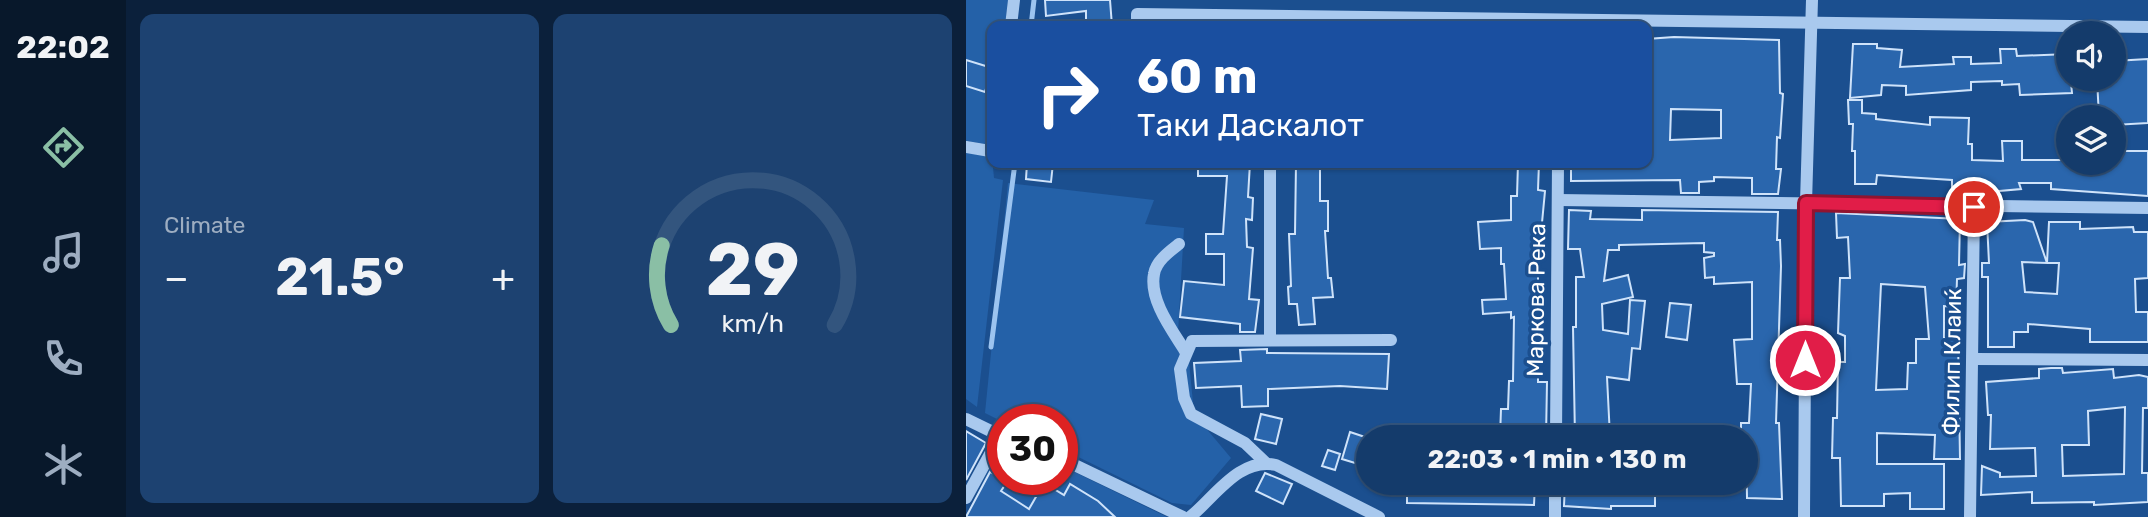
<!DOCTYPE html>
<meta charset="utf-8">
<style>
body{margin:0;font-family:Rubik,sans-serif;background:#1d4271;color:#f1f3f6;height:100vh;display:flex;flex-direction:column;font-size:26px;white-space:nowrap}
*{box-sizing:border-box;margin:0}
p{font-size:23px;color:#9dadc1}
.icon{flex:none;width:38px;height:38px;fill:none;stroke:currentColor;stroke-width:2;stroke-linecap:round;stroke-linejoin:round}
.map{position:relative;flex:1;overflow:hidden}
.details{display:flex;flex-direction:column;gap:14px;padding:14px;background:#0b203b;width:840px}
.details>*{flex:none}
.banner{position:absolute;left:21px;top:21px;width:665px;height:147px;border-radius:14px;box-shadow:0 2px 5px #0004,0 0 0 2px #33557e;background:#1a4fa0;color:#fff;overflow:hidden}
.fabs{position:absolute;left:1090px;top:21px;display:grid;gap:14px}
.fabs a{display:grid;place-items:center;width:70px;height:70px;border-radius:50%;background:#143b6b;box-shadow:0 2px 5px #0004,0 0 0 2px #33557e;font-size:35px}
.speed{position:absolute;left:21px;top:404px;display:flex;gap:14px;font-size:35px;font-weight:700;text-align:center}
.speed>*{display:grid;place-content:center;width:91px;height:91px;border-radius:50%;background:#143b6b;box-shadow:0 2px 5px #0004,0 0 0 2px #33557e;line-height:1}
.speed .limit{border:10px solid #d22;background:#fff;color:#111}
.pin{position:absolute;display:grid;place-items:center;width:60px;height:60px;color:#fff;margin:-30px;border:4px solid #fff;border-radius:50%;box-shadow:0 2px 7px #0007}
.me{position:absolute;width:77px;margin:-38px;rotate:0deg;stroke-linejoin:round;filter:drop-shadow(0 0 5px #0008)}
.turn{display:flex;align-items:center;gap:24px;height:147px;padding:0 35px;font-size:32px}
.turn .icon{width:91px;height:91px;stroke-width:2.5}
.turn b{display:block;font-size:49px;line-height:60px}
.big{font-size:52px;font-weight:700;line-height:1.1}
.details .card{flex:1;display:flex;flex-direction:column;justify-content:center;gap:10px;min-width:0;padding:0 24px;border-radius:14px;background:#1d4271}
.details .dial{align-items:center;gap:0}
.dial svg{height:182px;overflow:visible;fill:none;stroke:#33557e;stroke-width:7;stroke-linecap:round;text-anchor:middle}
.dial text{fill:#f1f3f6;stroke:none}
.heat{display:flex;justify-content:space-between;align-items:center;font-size:38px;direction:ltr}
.details .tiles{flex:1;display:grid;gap:14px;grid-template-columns:repeat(2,1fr)}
.trip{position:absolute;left:390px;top:425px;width:402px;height:70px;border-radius:35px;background:#143b6b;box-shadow:0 2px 5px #0004,0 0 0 2px #33557e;font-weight:700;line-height:70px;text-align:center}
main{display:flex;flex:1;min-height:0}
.menu{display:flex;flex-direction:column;width:126px;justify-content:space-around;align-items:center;background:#08182b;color:#9dadc1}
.menu .icon{width:49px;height:49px}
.menu .on{color:#8abfa5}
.menu b{font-size:32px;color:#f1f3f6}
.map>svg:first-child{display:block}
.green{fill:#2461a8}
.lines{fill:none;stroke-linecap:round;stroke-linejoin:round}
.stream{stroke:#9cc4f0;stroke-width:5}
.building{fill:#2a66ad;stroke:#cfe3fa;stroke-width:2;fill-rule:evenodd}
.minor{stroke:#a9c9ee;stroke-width:12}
.route-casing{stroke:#92132f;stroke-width:18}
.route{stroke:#e11d48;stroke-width:12}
.labels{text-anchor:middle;stroke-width:7;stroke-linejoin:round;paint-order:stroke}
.street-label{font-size:23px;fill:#fff;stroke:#1b4f8f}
</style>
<main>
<nav class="menu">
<b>22:02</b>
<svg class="icon on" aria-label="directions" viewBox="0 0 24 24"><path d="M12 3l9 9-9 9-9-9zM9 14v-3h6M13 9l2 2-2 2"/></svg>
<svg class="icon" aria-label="music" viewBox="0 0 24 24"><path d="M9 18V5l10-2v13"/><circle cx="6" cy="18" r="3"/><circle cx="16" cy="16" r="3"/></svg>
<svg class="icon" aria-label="phone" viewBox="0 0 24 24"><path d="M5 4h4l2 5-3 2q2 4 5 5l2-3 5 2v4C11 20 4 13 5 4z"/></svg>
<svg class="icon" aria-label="climate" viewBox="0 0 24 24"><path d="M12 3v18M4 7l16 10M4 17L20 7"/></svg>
</nav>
<section class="details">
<div class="tiles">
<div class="card"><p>Climate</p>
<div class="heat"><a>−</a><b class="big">21.5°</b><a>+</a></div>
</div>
<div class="card dial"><svg viewBox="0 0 100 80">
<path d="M14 69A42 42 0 1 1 86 69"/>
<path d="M14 69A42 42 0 0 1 10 34" stroke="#8abfa5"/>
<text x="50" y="56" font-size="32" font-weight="700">29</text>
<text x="50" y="72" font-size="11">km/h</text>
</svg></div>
</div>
</section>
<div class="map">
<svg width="1182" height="517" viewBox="0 0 1182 517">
<rect width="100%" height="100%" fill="#1b4f8f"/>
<!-- green -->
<g class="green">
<path d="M0 0H42L39 26H26V114L19 144 0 141Z"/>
<path d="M0 150 26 157 28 178 37 180 11 407 0 399Z"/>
<path d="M42 183 188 200 179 224 218 228 212 333 222 350 228 414 265 458 225 505 206 503 96 449V420L37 422 19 413Z"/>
<path d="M35 445 37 480H96V466L201 517H0Z"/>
</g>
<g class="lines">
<!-- stream -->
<g class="stream">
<path d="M65 26 68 0"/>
<path d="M25 347 49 163"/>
</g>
</g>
<!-- building -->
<g class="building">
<path d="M79 0H144L146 26H120V11L80 16Z"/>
<path d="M708 37 813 40 814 93 817 94 814 138 811 137 810 169H815L812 194H786V178L748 177V181L733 182V193H715L714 180 605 181V163H681V39ZM705 109 755 110V138L704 140Z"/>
<path d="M887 44H911V48L936 50 934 67 988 64 987 57H1005V64L1035 63 1034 49H1050L1051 56 1102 54 1106 93 1054 95 1053 84 1036 85V81L1005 82V90L940 95V86L916 85 915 95 884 98Z"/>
<path d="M1182 59V123L1148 125V117H1133L1131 79H1148V61Z"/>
<path d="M0 60 26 68 19 92 0 86Z"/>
<path d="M882 100H896V113L910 114V119L964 125V117L1003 118 1002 144H1006V160L1037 161 1036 141H1056V160H1102V163L1134 165 1148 163V151H1182V196L1085 189V183H1053L1055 189 1022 192 986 190V180L939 177 911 175 910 184H889V151H886L887 124H883Z"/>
<path d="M61 163H87L85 182 60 179Z"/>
<path d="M232 163H284L282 197 287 198 286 220 280 219 281 247 287 248 283 299 293 300 289 332H274V324L214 317 218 281 258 285V254H240V234H257L261 176H232Z"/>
<path d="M330 163H354V201H362V231H359L362 278H365L367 297 347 298 349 324 333 325 331 304H323L322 287 325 286 323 234H329Z"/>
<path d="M552 163H573L572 190 579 191 572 265V382H581L580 438 534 437 535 409H542L543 381H547L548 317 545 318V312L517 314 516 300 540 299 538 264H535V248L514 249 512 222 545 220V196H551Z"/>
<path d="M603 210 625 211 624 219 676 220V210L812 212 811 240H814L815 266 810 423H813L816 499 781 498 780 438H775V423H783L785 384H771L768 340 786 339V282L748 284V277L739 278 738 258 748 256V253L738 252V243L653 245V250H642L638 281 662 275 667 297 636 304 637 330 662 334 664 300 679 301 674 349 666 348 663 380 641 377 644 437 609 438 607 327H610V277H618L614 249H602Z"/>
<path d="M870 213 994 219 993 265 999 264 998 278 991 279 990 307 978 306V337H992L994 459H968L969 435 911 433V464H978V509H944V493L918 494V506H875L874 458H866L867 418H871L872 362H879V336L872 333 874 278H884L882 237 871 238ZM915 284 959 287 963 339H950V363H942L941 389 910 390Z"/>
<path d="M1059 220 1067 222 1081 263 1056 262 1059 292 1091 294 1093 263H1081L1083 222H1114V229L1167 227 1168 232H1182V278L1169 279 1170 312H1182V342H1124V329L1062 324V332H1048V347H1022V277H1016V263H1023L1021 222Z"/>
<path d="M704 303 725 305 721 340 700 337Z"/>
<path d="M301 349V353L423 354 421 389 374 386 302 389V406L276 407 275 386 230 388 228 363 275 361 274 350Z"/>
<path d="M1085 368H1096L1097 373 1147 369 1148 378 1173 375 1182 377V408H1177L1176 473H1182V502L1128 505V502L1066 503V492L1015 495 1016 466 1034 473V477L1070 476 1069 448 1024 449 1025 415H1022L1020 382 1073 378V369ZM1159 407 1158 474 1097 476 1096 445H1123L1122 411Z"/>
<path d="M295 414 316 419 310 444 289 439Z"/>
<path d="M0 431 20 443 0 480Z"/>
<path d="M384 432 402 438V467L376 459Z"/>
<path d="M362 450 374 454 369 470 356 466Z"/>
<path d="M24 472 41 482 35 491 63 509 78 483 98 495 104 484 132 501 149 517H0Z"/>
<path d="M299 473 326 484 317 504 290 491Z"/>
<path d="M441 483H569L568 505 441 503Z"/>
<path d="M599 483H689V506H645V509L598 506Z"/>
</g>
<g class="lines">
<!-- minor -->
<g class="minor">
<path d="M45 26 48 0"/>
<path d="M171 26V14L1182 27"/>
<path d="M0 147 24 151 26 145"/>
<path d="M592 200 1182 208"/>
<path d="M213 244C204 251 190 261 188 274 183 300 206 330 219 351"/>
<path d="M304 339V163"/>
<path d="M1008 359 1182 360"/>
<path d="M0 419 37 437"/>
<path d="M590 438 592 163"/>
<path d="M96 459 217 517"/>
<path d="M300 463 279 443 225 414 218 398 214 369 226 341 425 340"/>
<path d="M0 498 34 436"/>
<path d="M224 517C249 497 273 457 310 465L413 517"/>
<path d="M589 517V483"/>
<path d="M838 517 840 203 846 0"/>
<path d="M1004 517 1008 207"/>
</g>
</g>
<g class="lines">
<defs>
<path id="route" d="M839 360 840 203 1008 207"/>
</defs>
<!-- route casing -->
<use href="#route" class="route-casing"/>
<!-- route -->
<use href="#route" class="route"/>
</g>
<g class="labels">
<!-- street labels -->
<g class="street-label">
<text transform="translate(570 300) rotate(-89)" y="8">Маркова Река</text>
<text transform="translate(986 362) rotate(-89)" y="8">Филип Клаиќ</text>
</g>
</g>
</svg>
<div class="fabs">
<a><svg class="icon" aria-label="sound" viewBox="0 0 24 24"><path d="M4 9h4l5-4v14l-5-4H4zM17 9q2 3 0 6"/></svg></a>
<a><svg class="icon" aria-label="layers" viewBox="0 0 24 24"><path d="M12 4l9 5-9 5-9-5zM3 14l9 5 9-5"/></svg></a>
</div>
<div class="speed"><div class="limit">30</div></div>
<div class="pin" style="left:1008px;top:207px;background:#d93025"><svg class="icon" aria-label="arrive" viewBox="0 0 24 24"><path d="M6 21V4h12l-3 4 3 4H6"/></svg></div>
<svg class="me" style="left:839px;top:360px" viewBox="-20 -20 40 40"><circle r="17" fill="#e11d48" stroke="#fff" stroke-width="3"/><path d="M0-11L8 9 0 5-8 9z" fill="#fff"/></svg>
<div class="trip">22:03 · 1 min · 130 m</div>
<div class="banner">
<div class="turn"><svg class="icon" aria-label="right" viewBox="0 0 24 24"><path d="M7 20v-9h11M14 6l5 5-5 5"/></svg><div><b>60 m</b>Таки Даскалот</div></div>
</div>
</div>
</main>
